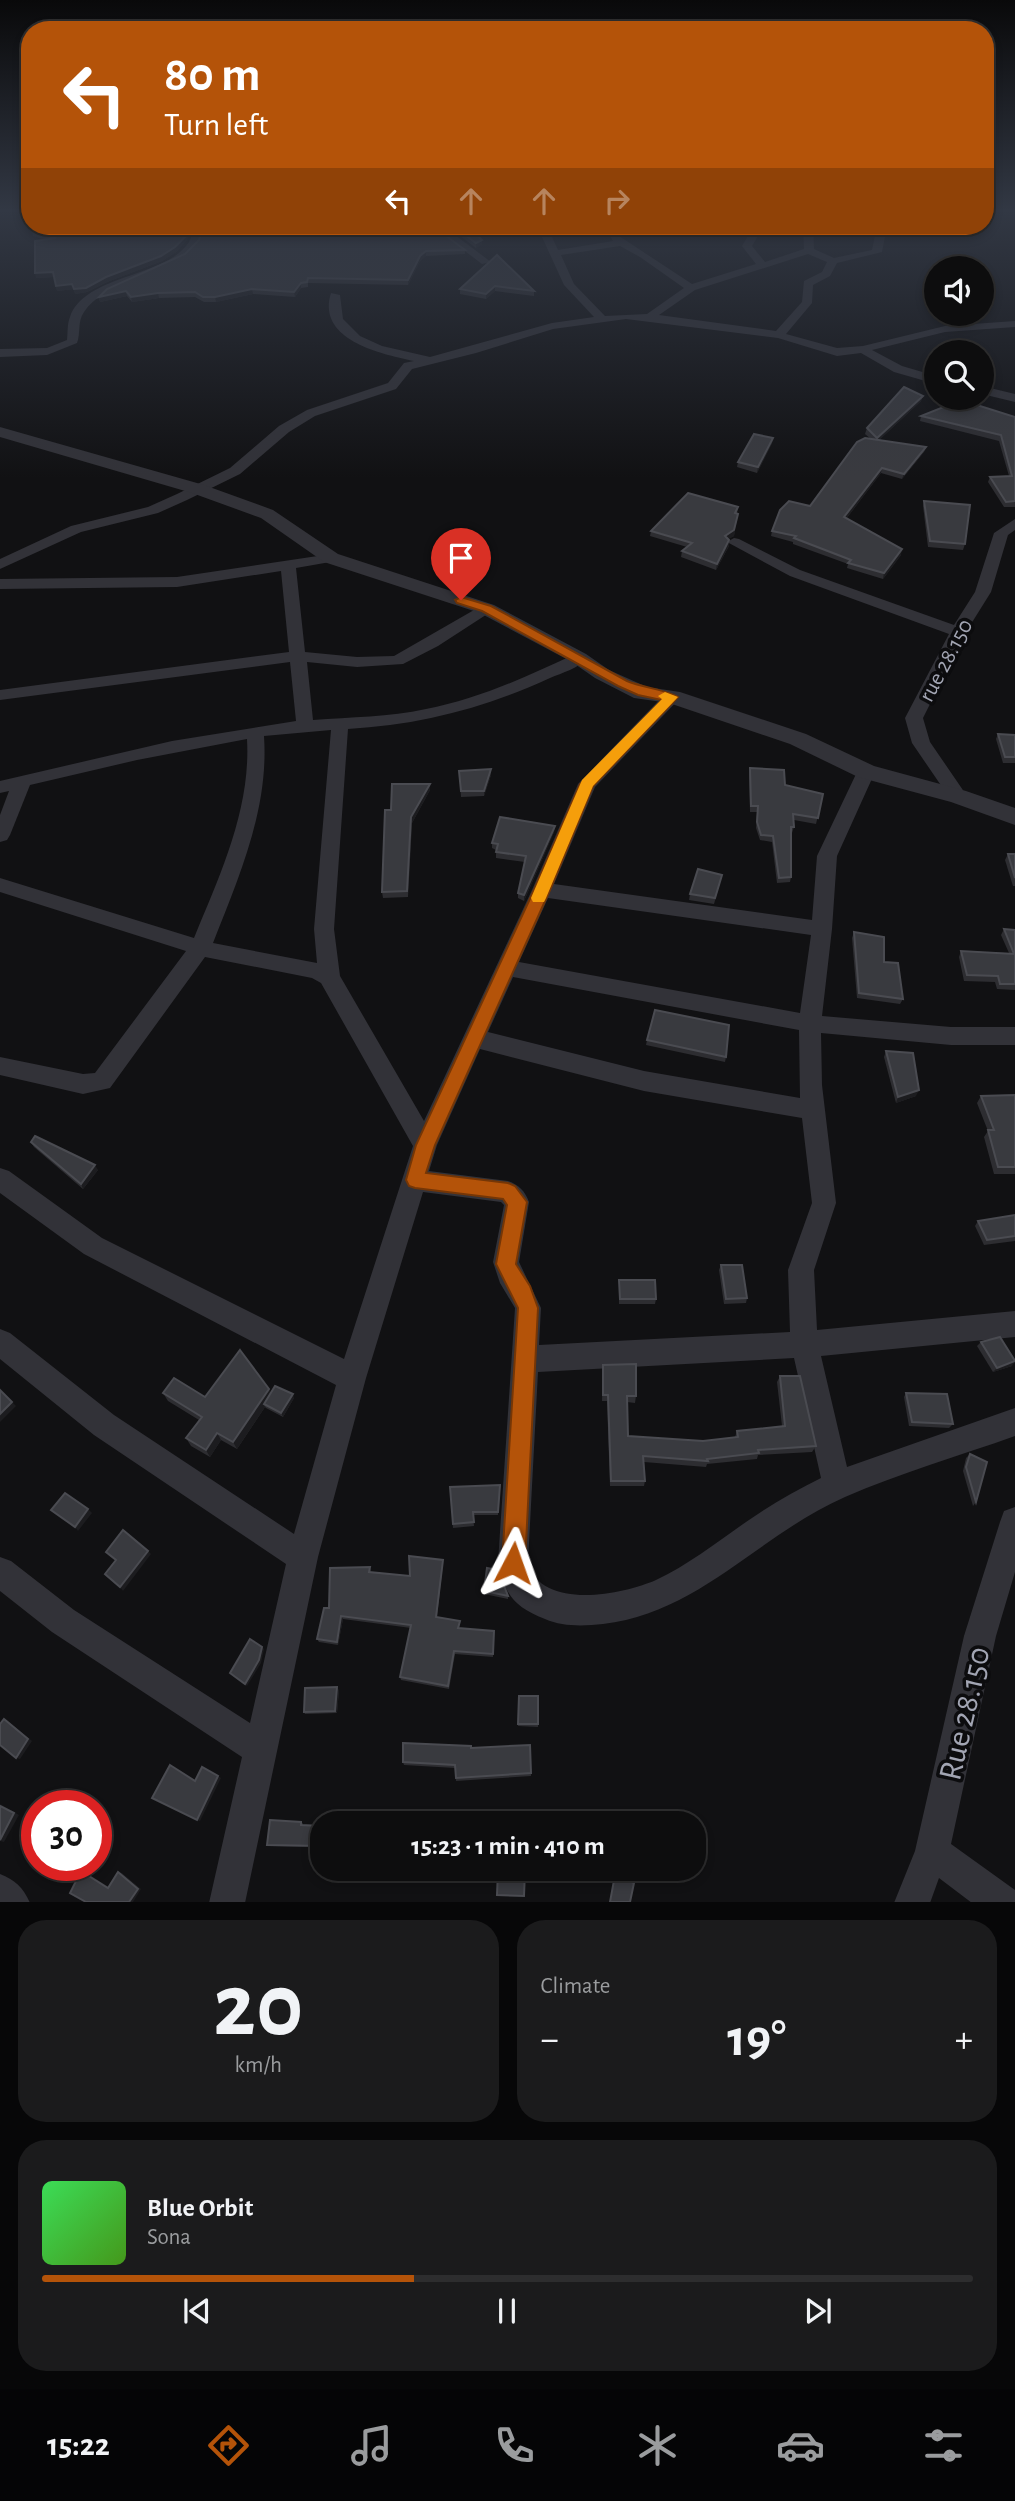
<!DOCTYPE html>
<meta charset="utf-8">
<style>
body{margin:0;font-family:"Alegreya Sans",sans-serif;background:#1b1b1c;color:#f1f3f6;height:100vh;display:flex;flex-direction:column;font-size:26px;white-space:nowrap}
*{box-sizing:border-box;margin:0}
p{font-size:23px;color:#9a9c9e}
.icon{flex:none;width:38px;height:38px;fill:none;stroke:currentColor;stroke-width:2;stroke-linecap:round;stroke-linejoin:round}
.map{position:relative;height:1902px;overflow:hidden}
.panel{display:flex;flex-direction:column;gap:18px;padding:18px;background:#070708;flex:1}
.panel>*{flex:none}
.top-card{position:absolute;left:21px;top:21px;width:973px;height:214px;border-radius:28px;box-shadow:0 4px 10px #0003,0 0 0 2px #2d2d2e;background:#b45309;color:#fff;overflow:hidden}
.buttons{position:absolute;left:924px;top:256px;display:grid;gap:14px}
.buttons a{display:grid;place-items:center;width:70px;height:70px;border-radius:50%;background:#0d0d0e;box-shadow:0 4px 10px #0003,0 0 0 2px #2d2d2e;font-size:35px}
.speed{position:absolute;left:21px;top:1790px;display:flex;gap:14px;font-size:35px;font-weight:700;text-align:center}
.speed>*{display:grid;place-content:center;width:91px;height:91px;border-radius:50%;background:#0d0d0e;box-shadow:0 4px 10px #0003,0 0 0 2px #2d2d2e;line-height:1}
.speed .limit{border:10px solid #d22;background:#fff;color:#111}
.pin{position:absolute;display:grid;place-items:center;width:60px;height:60px;color:#fff;margin:-72px -30px;border-radius:50% 50% 50% 0;rotate:-45deg;box-shadow:0 0 7px #0007}
.pin .icon{rotate:45deg}
.me{position:absolute;width:77px;margin:-38px;rotate:4deg;stroke-linejoin:round;filter:drop-shadow(0 0 5px #0008)}
.turn{display:flex;align-items:center;gap:24px;height:147px;padding:0 28px;font-size:32px}
.turn .icon{width:91px;height:91px;stroke-width:2.5}
.turn b{display:block;font-size:49px;line-height:60px}
.lanes{display:flex;align-items:center;height:66px;padding:0 28px;background:#0003;justify-content:center;gap:35px;direction:ltr}
.lanes .off{opacity:.35}
.big{font-size:52px;font-weight:700;line-height:1.1}
.panel .widget{flex:1;display:flex;flex-direction:column;justify-content:center;gap:10px;min-width:0;padding:0 24px;border-radius:28px;background:#1b1b1c}
.panel .dial{align-items:center;gap:0}
.dial b{font-size:91px;line-height:1}
.song{display:flex;align-items:center;gap:21px}
.cover{width:84px;height:84px;border-radius:10px;background:linear-gradient(135deg,hsl(130 70% 55%),hsl(100 70% 35%))}
.played{height:7px;border-radius:4px;background:linear-gradient(90deg,#b45309 40%,#2d2d2e 40%)}
.keys{display:flex;justify-content:space-around;direction:ltr}
.heat{display:flex;justify-content:space-between;align-items:center;font-size:38px;direction:ltr}
.panel .tiles{flex:1;display:grid;gap:18px;grid-template-columns:1fr 1fr}
.widget:last-child{grid-column:span 2}
.trip{position:absolute;left:310px;top:1811px;width:396px;height:70px;border-radius:28px;background:#0d0d0e;box-shadow:0 4px 10px #0003,0 0 0 2px #2d2d2e;font-weight:700;line-height:70px;text-align:center}
.tabs{display:flex;height:112px;justify-content:space-around;align-items:center;background:#050506;color:#9a9c9e}
.tabs .icon{width:49px;height:49px}
.tabs .current{color:#b45309}
.tabs b{font-size:32px;color:#f1f3f6}
.map>svg:first-child{display:block}
.lines{fill:none;stroke-linecap:round;stroke-linejoin:round}
.minor{fill:#323238;fill-rule:evenodd}
.tertiary{fill:#323238;fill-rule:evenodd}
.wall{fill:#2d2d31}
.shaded-wall{fill:#1c1c1f}
.building{fill:#393a3f;stroke:#4a4b51;stroke-width:2}
.route{fill:#b45309;stroke:#753606;stroke-width:2}
.slow{fill:#f59e0b}
.labels{text-anchor:middle;stroke-width:7;stroke-linejoin:round;paint-order:stroke}
.far-street-label{font-size:23px;fill:#a2a5b3;stroke:#0c0c0e}
.near-street-label{font-size:33px;fill:#a2a5b3;stroke:#0c0c0e}
</style>
<div class="map">
<svg width="1015" height="1903" viewBox="0 0 1015 1903">
<rect width="100%" height="100%" fill="#111113"/>
<g class="lines">
<!-- minor -->
<g class="minor">
<path d="M195 226H205C202 233 201 240 196 246 170 279 106 278 84 312 77 322 81 333 77 343L47 355 0 357V349L47 348 67 340C68 332 67 324 70 317 85 274 166 278 189 242 192 237 193 231 195 226Z"/>
<path d="M432 226H443L491 262 482 264Z"/>
<path d="M537 226H547L558 250 613 241 605 226H615L617 230 664 226 619 236 692 284 756 264 742 246 754 226H764L752 246 765 262 804 249 803 226H813L814 249 834 258 872 250 877 226H887L882 252 837 263 830 276 813 285 812 303 786 334 837 348 863 346 945 326 1015 321V327L945 332 872 350 902 366 936 376V384L894 372 861 353 837 356 778 338 626 319 553 329 476 353 412 369 396 389 315 416 289 432 240 474 187 500 158 513 81 532 0 569V559L71 526 148 507 177 494 230 468 279 426 307 410 388 383 404 363 414 361C381 354 316 340 331 293L340 295 343 319 360 336 382 346 430 357 552 323 594 317 564 285ZM620 246 640 257 684 288 647 314 605 316 574 284 561 255ZM808 254 827 262 822 272 804 281 802 302 776 331 659 315 695 290Z"/>
<path d="M982 386 1015 394V402L982 394Z"/>
<path d="M1015 519V530L1008 535 991 592 966 632 923 718 930 742 967 796 965 800H951L912 743 905 718 949 634 790 576 727 542 734 538 739 539 800 570 954 625 975 592 994 533Z"/>
<path d="M331 554 336 555 338 558 336 561 296 568 305 652 357 657 394 656 481 606 487 604 495 609 438 646 403 664 357 667 307 662 313 720C351 717 389 717 426 709 478 699 526 677 573 655H585L587 658C579 668 562 673 550 678 485 708 420 725 348 729L334 929 340 976 424 1121 532 890 578 784 666 693H678L681 697 595 787 554 884 812 920 817 856 857 772 866 766 872 768 875 772 837 856 832 929 822 1016 951 1027H1015V1045H951L821 1033 822 1085 836 1203 814 1270 817 1330 1015 1311V1337L821 1356 847 1467 1015 1408V1436C959 1456 900 1473 845 1497 760 1534 699 1613 603 1624 584 1626 563 1627 545 1619 514 1607 505 1595 498 1562L515 1308 500 1283 493 1262 504 1205 501 1202 423 1192 366 1378 318 1557 245 1903H209L242 1757 52 1632 0 1591V1557L11 1561 74 1610 250 1723 286 1564 94 1435 0 1359V1329L10 1333 114 1415 294 1534 336 1385 84 1254 0 1193V1168L9 1171 102 1238 344 1359 413 1146 321 983 312 978 205 957 110 1088 83 1094 0 1075V1057L83 1074 95 1073 186 951 0 892V878L194 938C220 875 251 809 247 739L137 760 30 785 10 835 7 840 0 842V815L9 791 0 793V781L172 741 296 721 290 662 0 700V690L289 652 281 571 177 587 0 589V579L177 577ZM331 730 314 929 317 963 213 943C239 877 269 809 264 736ZM548 898 811 935 800 1013 519 962ZM513 977 799 1030 800 1098 644 1071 488 1032ZM480 1049 644 1091 802 1118 812 1203 788 1270 790 1332 539 1345 541 1308 519 1262 529 1202C525 1191 519 1185 508 1181L429 1171 437 1145ZM794 1358 821 1478C795 1491 770 1505 746 1522 717 1542 688 1565 656 1580 622 1595 540 1611 528 1562L538 1372Z"/>
<path d="M1015 1507V1572L996 1636 951 1844 1015 1890V1903H972L939 1878 930 1903H894L915 1851 964 1636 1000 1522 1004 1511Z"/>
<path d="M0 1874C15 1880 23 1887 30 1903H0Z"/>
</g>
<!-- tertiary -->
<path class="tertiary" d="M0 427 204 485 273 510 338 554 494 605 586 654 609 670 647 687 680 692 806 734 874 766 966 791 1015 808V825L951 802 858 777 790 744 669 703 634 698 595 678 572 662 480 613 324 562 261 518 192 493 0 437Z"/>
</g>
<!-- wall -->
<g class="wall">
<path d="M447 226H467L482 244 476 248Z"/>
<path d="M32 231 187 240 176 252 162 261 107 282 87 292 75 294 74 289 57 291 54 277 36 278 46 240 33 236Z"/>
<path d="M199 240 465 250V254L426 256 420 261 408 285 308 283V287L301 288 295 297 253 294 216 302H204L195 297 159 298 132 302 127 296 100 302 99 297 185 254Z"/>
<path d="M497 255 534 291V296L495 291 486 299 460 294V289Z"/>
<path d="M923 396 921 401 879 440 926 447 924 452 902 479 881 473 846 519 901 555 883 579 847 568 848 564 793 544V542L771 536 772 531 810 506 871 439 865 434 867 428Z"/>
<path d="M921 416 1015 417V507H1004L988 482 990 477 1009 476 999 441 920 421Z"/>
<path d="M773 438 772 443 757 473 737 467 738 462Z"/>
<path d="M924 501 965 544 963 550 928 547 923 506Z"/>
<path d="M738 507 734 536 728 539 729 540V546L716 570 681 557 682 551 687 547 650 536 651 531Z"/>
<path d="M998 734 1015 735V763H1003L996 739Z"/>
<path d="M750 768 785 785 823 794 816 824 794 820V827L792 833H791V877L790 882 777 883 772 842 760 840 756 828 757 812H750L749 774Z"/>
<path d="M491 769V775L484 796 461 797 459 771Z"/>
<path d="M430 784V790L412 823 408 897 383 898 382 892 391 810Z"/>
<path d="M555 826 554 832 524 901 518 898V893L525 862 496 858V850L492 848V843Z"/>
<path d="M1008 854H1015V886H1013L1005 860Z"/>
<path d="M722 875 714 904 689 900 690 894Z"/>
<path d="M1004 929 1015 930V990L997 989 995 982 964 981 959 957 961 951 1009 953 1001 935Z"/>
<path d="M854 932 884 962 903 999 900 1004 857 998 852 938Z"/>
<path d="M647 1040 726 1057 725 1062 646 1045Z"/>
<path d="M886 1051 916 1096 896 1103 884 1057Z"/>
<path d="M1015 1095V1174H994L984 1137 988 1131 977 1103 981 1096Z"/>
<path d="M31 1142 98 1170 83 1189 34 1147Z"/>
<path d="M1015 1215V1241L984 1245 975 1226 978 1221Z"/>
<path d="M721 1265 747 1298 746 1303 724 1304 719 1270Z"/>
<path d="M619 1280 656 1299 655 1304H619Z"/>
<path d="M981 1342 1012 1366 993 1372 977 1346Z"/>
<path d="M603 1365 636 1396 635 1403 627 1402 628 1436 703 1441 735 1437 737 1431 782 1426 777 1382 780 1376 816 1446 812 1452 758 1455 757 1459 707 1464 706 1467 644 1462 645 1481 644 1486H610L607 1401H602Z"/>
<path d="M269 1389 270 1394 294 1398 283 1417 266 1408 265 1407 237 1449 221 1440 210 1457 191 1446 186 1438 199 1420 168 1401 163 1393 205 1397Z"/>
<path d="M906 1393 953 1424 949 1428 909 1426 904 1397Z"/>
<path d="M970 1454 976 1502 973 1506 963 1471 966 1458Z"/>
<path d="M500 1485 498 1515H473L474 1526 453 1528 450 1487Z"/>
<path d="M443 1564 437 1617 460 1624 459 1628 494 1631 493 1657 455 1654 449 1689 401 1680 400 1677 411 1628 343 1619 338 1645 319 1642 317 1639 329 1608 370 1567 371 1572 410 1576Z"/>
<path d="M484 1591 508 1596V1599L484 1594Z"/>
<path d="M339 1690 337 1713 305 1714 304 1712Z"/>
<path d="M519 1696H538V1727L518 1726Z"/>
<path d="M471 1748 531 1773V1776L456 1781 455 1768 404 1765 403 1762Z"/>
<path d="M303 1823V1825L322 1826V1847L269 1846 267 1845Z"/>
</g>
<!-- shaded-wall -->
<g class="shaded-wall">
<path d="M190 226H193L187 240 176 252 162 261 107 282 87 292 75 294 74 289 106 277Z"/>
<path d="M482 240V244L476 248V243Z"/>
<path d="M426 251V256L420 261 408 285V280L420 256Z"/>
<path d="M53 272 54 277 36 278 35 273Z"/>
<path d="M301 283V288L295 297 294 292Z"/>
<path d="M72 284 74 289 57 291 56 286Z"/>
<path d="M495 286V291L486 299V294Z"/>
<path d="M252 289 253 294 216 302 215 297Z"/>
<path d="M126 291 127 296 100 302 99 297Z"/>
<path d="M158 293 159 298 132 302 131 297Z"/>
<path d="M923 396 921 401 875 444 877 438Z"/>
<path d="M773 438 772 443 757 473 758 467Z"/>
<path d="M926 447 924 452 902 479 904 474Z"/>
<path d="M882 468 881 473 843 523 844 517Z"/>
<path d="M738 514 734 536 725 541V536Z"/>
<path d="M729 540V546L716 570 717 564Z"/>
<path d="M902 549 901 555 883 579 884 573Z"/>
<path d="M491 769V775L484 796V791Z"/>
<path d="M430 784V790L412 823 408 897 411 817Z"/>
<path d="M555 826 554 832 524 901V895Z"/>
<path d="M919 1090 916 1096 896 1103 898 1097Z"/>
<path d="M95 1165 98 1170 83 1189 81 1184Z"/>
<path d="M1015 1362 1012 1366 993 1372 997 1368Z"/>
<path d="M269 1389 272 1397 264 1404 265 1407 237 1449 233 1442Z"/>
<path d="M293 1394 294 1398 283 1417 281 1413Z"/>
<path d="M12 1402 16 1406 0 1422V1414Z"/>
<path d="M217 1433 221 1440 210 1457 206 1450Z"/>
<path d="M88 1509 92 1513 78 1531 75 1527Z"/>
<path d="M148 1551 151 1554 123 1591 120 1587Z"/>
<path d="M341 1616 343 1619 338 1645 337 1642Z"/>
<path d="M262 1647 264 1649 261 1663 247 1686 245 1684Z"/>
<path d="M337 1687 339 1690 337 1713 335 1711Z"/>
<path d="M4 1719 8 1721 32 1741 20 1759 16 1758Z"/>
<path d="M218 1776 221 1778 200 1821 197 1820Z"/>
<path d="M0 1804 19 1815 4 1842 0 1841Z"/>
<path d="M81 1871 85 1872 112 1889 108 1888Z"/>
<path d="M118 1872 122 1873 141 1889 133 1902H129Z"/>
</g>
<!-- building -->
<g class="building">
<path d="M77 226H190L186 236 175 247 161 256 106 277 86 288 74 289 72 284 56 286 53 272 35 273V241L56 238 32 231Z"/>
<path d="M204 226H433L465 250 426 251 420 256 408 280 308 278 307 282 301 283 294 292 252 289 215 297H203L195 292 158 293 131 297 126 291 99 297 107 289 185 254 199 240Z"/>
<path d="M453 226H467L482 240 476 243Z"/>
<path d="M497 255 534 291 495 286 486 294 460 289Z"/>
<path d="M904 387 923 396 877 438 867 428Z"/>
<path d="M961 400 1015 417V501L1006 502 990 477 1012 476 1001 435 921 416Z"/>
<path d="M754 434 773 438 758 467 738 462Z"/>
<path d="M865 438 926 447 904 474 882 468 844 517 902 549 884 573 848 563 851 560 794 538 796 536 772 531 780 510 789 501 810 506 857 442Z"/>
<path d="M688 493 738 507 735 513 738 514 734 530 725 536 729 540 717 564 682 551 692 543 651 531Z"/>
<path d="M924 501 970 505 965 544 930 541Z"/>
<path d="M998 734 1015 735V757H1005Z"/>
<path d="M750 768 784 770 785 785 823 794 818 818 793 814 794 827H791V877L779 878 773 836 761 835 757 822 758 806H751Z"/>
<path d="M491 769 484 791H461L459 771Z"/>
<path d="M392 784H430L411 817 407 891 382 892 385 810H391Z"/>
<path d="M500 817 555 826 524 895 518 893 526 856 496 852 498 844 492 843Z"/>
<path d="M1008 854H1015V878Z"/>
<path d="M698 869 722 875 715 898 690 894Z"/>
<path d="M1004 929 1015 930V984H1000L998 976 967 975 961 951 1014 954Z"/>
<path d="M854 932 884 937V962L898 963 903 999 859 993Z"/>
<path d="M655 1010 729 1025 726 1057 647 1040Z"/>
<path d="M886 1051 913 1053 919 1090 898 1097Z"/>
<path d="M1015 1095V1167H998L988 1130H994L981 1096Z"/>
<path d="M35 1136 95 1165 81 1184 31 1142Z"/>
<path d="M1015 1215V1236L987 1240 978 1221Z"/>
<path d="M721 1265H742L747 1298 726 1299Z"/>
<path d="M619 1280H655L656 1299H620Z"/>
<path d="M1000 1337 1015 1361 997 1368 981 1342Z"/>
<path d="M240 1350 269 1389 233 1442 217 1433 206 1450 186 1438 202 1417 163 1393 174 1378 205 1397Z"/>
<path d="M636 1364V1396H627L628 1436 703 1441 738 1437 737 1431 785 1426 780 1376H800L816 1446 758 1450 759 1453 707 1459 708 1461 643 1456 645 1481H611L608 1395H603V1365Z"/>
<path d="M275 1386 293 1394 281 1413 264 1404Z"/>
<path d="M0 1390 12 1402 0 1414Z"/>
<path d="M906 1393 947 1394 953 1424 912 1422Z"/>
<path d="M970 1454 987 1462 976 1502 966 1467Z"/>
<path d="M500 1485 498 1512H473L474 1522 453 1524 450 1487Z"/>
<path d="M65 1493 88 1509 75 1527 51 1510Z"/>
<path d="M123 1530 148 1551 120 1587 105 1574 116 1560 106 1552Z"/>
<path d="M409 1556 443 1560 436 1617 460 1621 458 1628 494 1631 493 1654 454 1651 448 1686 400 1677 411 1625 341 1616 337 1642 317 1639 324 1608H329L330 1568 370 1567 369 1572 410 1576Z"/>
<path d="M487 1568 498 1570 508 1596 484 1591Z"/>
<path d="M250 1639 262 1647 259 1660 245 1684 230 1673Z"/>
<path d="M337 1687 335 1711 304 1712 305 1688Z"/>
<path d="M519 1696H538V1724H518Z"/>
<path d="M4 1719 28 1739 16 1758 0 1745V1724Z"/>
<path d="M403 1743 471 1746V1748L530 1745 531 1773 456 1778 455 1765 403 1762Z"/>
<path d="M170 1765 195 1781 202 1767 218 1776 197 1820 152 1798Z"/>
<path d="M0 1806 14 1813 0 1840Z"/>
<path d="M270 1820 301 1822V1825L322 1826V1846L267 1845Z"/>
<path d="M498 1870 525 1871 524 1896 497 1895Z"/>
<path d="M81 1871 108 1888 118 1872 138 1889 129 1902H86L70 1893Z"/>
<path d="M615 1875 634 1883 630 1902H610Z"/>
</g>
<!-- sky -->
<linearGradient id="sky" x2="0" y2="1"><stop stop-color="#09090a"/><stop offset="0.44" stop-color="#323844"/><stop offset="1" stop-color="#323844" stop-opacity="0"/></linearGradient>
<rect width="1015" height="478" fill="url(#sky)"/>
<!-- route -->
<path class="route" d="M461 597 491 606 627 681C641 687 670 691 678 697L593 786 550 890 435 1145 426 1173 508 1183 515 1186 527 1202 516 1264 530 1286 538 1308 525 1563 522 1571 513 1574 505 1571 502 1563 518 1308 496 1264 507 1205 503 1199 415 1188 409 1186 406 1180 416 1145 534 890 580 784 662 700 638 695 618 686 482 611 457 603 455 600Z"/>
<!-- slow -->
<path class="slow" d="M665 692 678 697 593 786 546 898 544 902H533L531 898 582 780 662 699 658 696Z"/>
<g class="labels">
<!-- far-street labels -->
<g class="far-street-label">
<text transform="translate(945 660) rotate(-62)" y="8">rue 28.150</text>
</g>
<!-- near-street labels -->
<g class="near-street-label">
<text transform="translate(963 1713) rotate(-77)" y="12">Rue 28.150</text>
</g>
</g>
</svg>
<div class="buttons">
<a><svg class="icon" aria-label="sound" viewBox="0 0 24 24"><path d="M4 9h4l5-4v14l-5-4H4zM17 9q2 3 0 6"/></svg></a>
<a><svg class="icon" aria-label="search" viewBox="0 0 24 24"><circle cx="10" cy="10" r="6"/><path d="M15 15l6 6"/></svg></a>
</div>
<div class="speed"><div class="limit">30</div></div>
<div class="pin" style="left:461px;top:600px;background:#d93025"><svg class="icon" aria-label="arrive" viewBox="0 0 24 24"><path d="M6 21V4h12l-3 4 3 4H6"/></svg></div>
<svg class="me" style="left:513px;top:1563px" viewBox="-20 -20 40 40"><path d="M0-17L14 15 0 8-14 15z" fill="#b45309" stroke="#fff" stroke-width="4"/></svg>
<div class="trip">15:23 · 1 min · 410 m</div>
<div class="top-card">
<div class="turn"><svg class="icon" aria-label="left" viewBox="0 0 24 24"><path d="M17 20v-9H6M10 6l-5 5 5 5"/></svg><div><b>80 m</b>Turn left</div></div>
<div class="lanes"><svg class="icon" aria-label="left" viewBox="0 0 24 24"><path d="M17 20v-9H6M10 6l-5 5 5 5"/></svg><svg class="icon off" aria-label="ahead" viewBox="0 0 24 24"><path d="M12 20V5M6 11l6-6 6 6"/></svg><svg class="icon off" aria-label="ahead" viewBox="0 0 24 24"><path d="M12 20V5M6 11l6-6 6 6"/></svg><svg class="icon off" aria-label="right" viewBox="0 0 24 24"><path d="M7 20v-9h11M14 6l5 5-5 5"/></svg></div>
</div>
</div>
<section class="panel">
<div class="tiles">
<div class="widget dial"><b>20</b><p>km/h</p></div>
<div class="widget"><p>Climate</p>
<div class="heat"><a>−</a><b class="big">19°</b><a>+</a></div>
</div>
<div class="widget">
<div class="song"><i class="cover"></i><div><b>Blue Orbit</b><p>Sona</p></div></div>
<div class="played"></div>
<div class="keys"><svg class="icon" aria-label="previous" viewBox="0 0 24 24"><path d="M18 5L8 12l10 7zM5 5v14"/></svg><svg class="icon" aria-label="pause" viewBox="0 0 24 24"><path d="M8 5v14M16 5v14"/></svg><svg class="icon" aria-label="next" viewBox="0 0 24 24"><path d="M6 5l10 7-10 7zM19 5v14"/></svg></div>
</div>
</div>
</section>
<nav class="tabs">
<b>15:22</b>
<svg class="icon current" aria-label="directions" viewBox="0 0 24 24"><path d="M12 3l9 9-9 9-9-9zM9 14v-3h6M13 9l2 2-2 2"/></svg>
<svg class="icon" aria-label="music" viewBox="0 0 24 24"><path d="M9 18V5l10-2v13"/><circle cx="6" cy="18" r="3"/><circle cx="16" cy="16" r="3"/></svg>
<svg class="icon" aria-label="phone" viewBox="0 0 24 24"><path d="M5 4h4l2 5-3 2q2 4 5 5l2-3 5 2v4C11 20 4 13 5 4z"/></svg>
<svg class="icon" aria-label="climate" viewBox="0 0 24 24"><path d="M12 3v18M4 7l16 10M4 17L20 7"/></svg>
<svg class="icon" aria-label="car" viewBox="0 0 24 24"><path d="M5 17H2v-5l4-1 3-4h7l3 4 3 1v5h-3M9 17h6M6 11h13"/><circle cx="7" cy="17" r="2"/><circle cx="17" cy="17" r="2"/></svg>
<svg class="icon" aria-label="filters" viewBox="0 0 24 24"><path d="M4 7h16M4 17h16"/><circle cx="9" cy="7" r="2"/><circle cx="15" cy="17" r="2"/></svg>
</nav>
